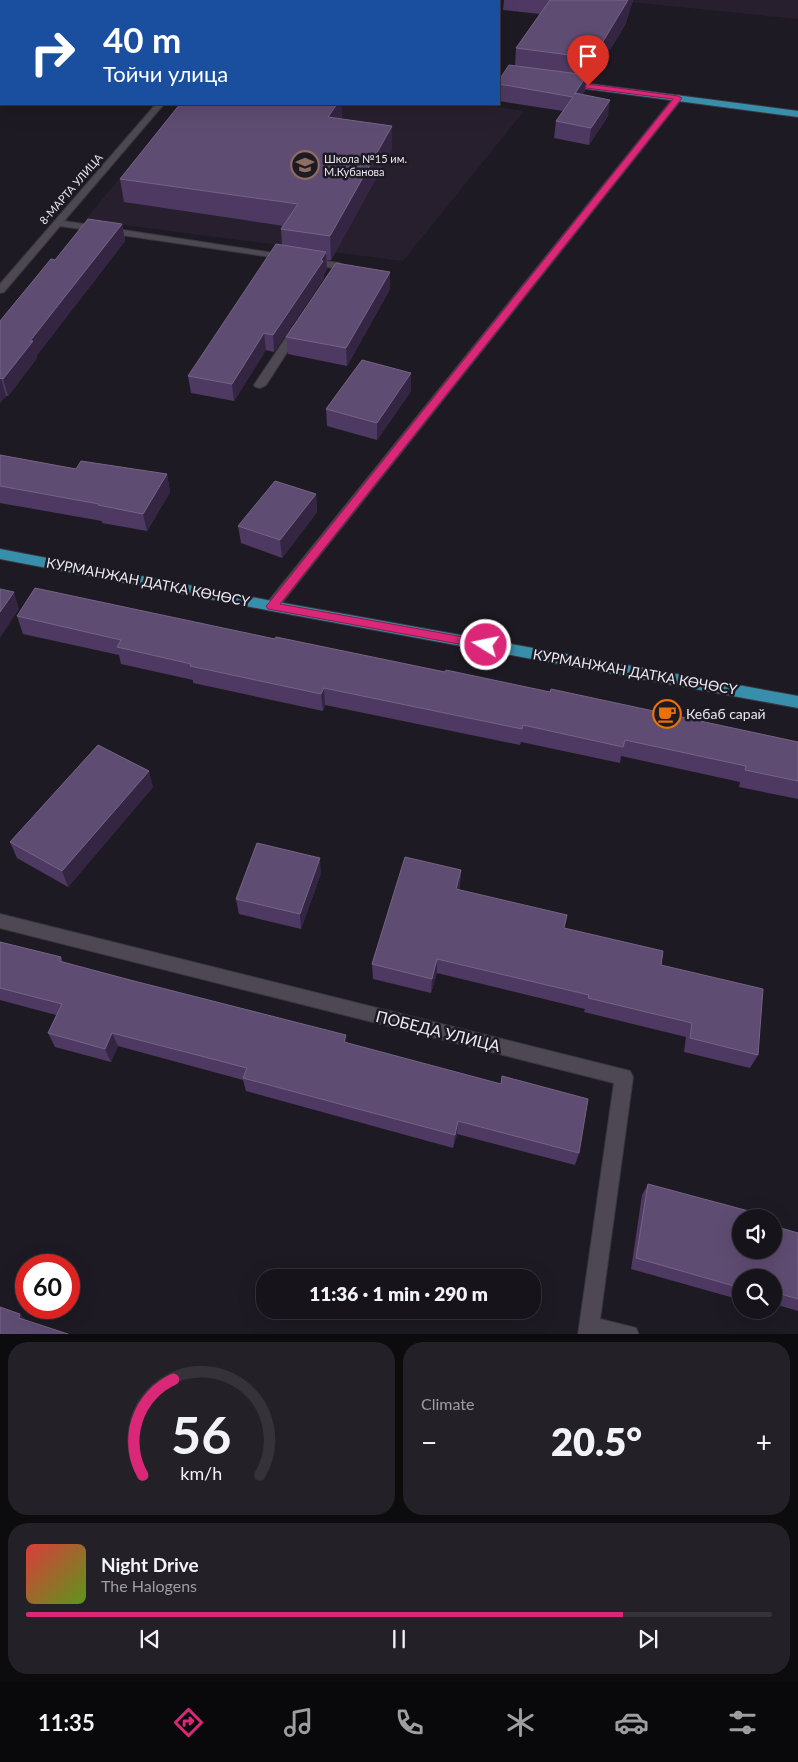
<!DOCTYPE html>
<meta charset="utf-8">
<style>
body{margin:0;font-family:Lato,sans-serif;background:#232127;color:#f1f3f6;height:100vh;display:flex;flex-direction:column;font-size:19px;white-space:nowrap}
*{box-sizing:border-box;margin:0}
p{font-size:16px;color:#9e9ea2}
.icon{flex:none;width:28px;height:28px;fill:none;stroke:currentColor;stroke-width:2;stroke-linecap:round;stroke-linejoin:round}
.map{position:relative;height:1334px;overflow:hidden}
.side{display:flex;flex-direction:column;gap:8px;padding:8px;background:#0c0b0e;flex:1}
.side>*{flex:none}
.hud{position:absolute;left:0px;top:0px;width:500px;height:105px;box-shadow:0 5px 20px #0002,0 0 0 1px #353339;background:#1a4fa0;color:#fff;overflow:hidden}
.tools{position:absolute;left:732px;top:1209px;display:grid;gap:10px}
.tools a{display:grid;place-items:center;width:50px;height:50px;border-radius:50%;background:#16141a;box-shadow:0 5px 20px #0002,0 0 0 1px #353339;font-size:25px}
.speed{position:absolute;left:15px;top:1254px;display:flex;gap:10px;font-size:25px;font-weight:700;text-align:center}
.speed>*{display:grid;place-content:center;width:65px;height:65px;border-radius:50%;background:#16141a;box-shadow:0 5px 20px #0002,0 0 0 1px #353339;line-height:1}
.speed .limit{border:8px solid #d22;background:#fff;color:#111}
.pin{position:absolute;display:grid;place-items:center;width:42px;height:42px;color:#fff;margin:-51px -21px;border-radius:50% 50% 50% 0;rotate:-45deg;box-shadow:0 0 5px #0007}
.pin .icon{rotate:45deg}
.me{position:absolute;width:55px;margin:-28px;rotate:280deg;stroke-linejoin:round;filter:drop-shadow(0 0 4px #0008)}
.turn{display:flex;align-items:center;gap:18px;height:105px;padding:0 20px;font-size:22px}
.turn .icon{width:65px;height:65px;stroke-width:2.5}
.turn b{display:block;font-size:35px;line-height:42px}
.big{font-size:38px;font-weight:800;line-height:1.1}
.side .card{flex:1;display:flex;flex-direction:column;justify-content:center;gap:8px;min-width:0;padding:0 18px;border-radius:20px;background:#232127}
.side .dial{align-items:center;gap:0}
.dial svg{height:130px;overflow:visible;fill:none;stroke:#353339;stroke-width:7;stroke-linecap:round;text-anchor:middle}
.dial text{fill:#f1f3f6;stroke:none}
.song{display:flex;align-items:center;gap:15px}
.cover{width:60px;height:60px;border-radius:8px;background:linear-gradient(135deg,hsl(0 70% 55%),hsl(90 70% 35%))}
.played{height:5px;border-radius:2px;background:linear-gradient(90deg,#db2777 80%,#353339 80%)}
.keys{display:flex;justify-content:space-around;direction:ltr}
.heat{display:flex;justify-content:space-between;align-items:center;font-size:28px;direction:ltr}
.side .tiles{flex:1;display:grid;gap:8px;grid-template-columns:1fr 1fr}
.card:last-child{grid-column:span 2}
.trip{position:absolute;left:256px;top:1269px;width:285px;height:50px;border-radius:20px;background:#16141a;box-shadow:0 5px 20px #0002,0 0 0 1px #353339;font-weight:800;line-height:50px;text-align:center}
.menu{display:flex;height:80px;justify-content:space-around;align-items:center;background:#09080a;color:#9e9ea2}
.menu .icon{width:35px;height:35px}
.menu .on{color:#db2777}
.menu b{font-size:22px;color:#f1f3f6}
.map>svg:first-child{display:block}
.built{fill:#271f2e}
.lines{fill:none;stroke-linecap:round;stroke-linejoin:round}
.minor-casing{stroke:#3a373f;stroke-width:2}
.primary-casing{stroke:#3a373f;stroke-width:2}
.minor{fill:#4d4853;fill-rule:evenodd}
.primary{fill:#388fab;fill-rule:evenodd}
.wall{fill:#4e3963}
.shaded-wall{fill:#342543}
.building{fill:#5f4c72;stroke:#756485}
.route{fill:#db2777;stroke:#8e194d}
.labels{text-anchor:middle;stroke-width:5;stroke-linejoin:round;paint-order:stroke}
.far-poi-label{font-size:11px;fill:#ebe8ef;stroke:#1e1a23;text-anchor:start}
.far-street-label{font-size:11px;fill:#ebe8ef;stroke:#1e1a23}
.street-label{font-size:14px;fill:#ebe8ef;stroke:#1e1a23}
.poi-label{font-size:14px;fill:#ebe8ef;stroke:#1e1a23;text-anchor:start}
.near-street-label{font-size:16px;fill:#ebe8ef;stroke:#1e1a23}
</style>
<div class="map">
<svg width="798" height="1335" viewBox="0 0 798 1335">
<rect width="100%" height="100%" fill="#1e1a23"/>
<!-- built -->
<g class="built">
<path d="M609 0H798V19Z"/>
<path d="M181 104H481L524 111 403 261 85 220Z"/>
</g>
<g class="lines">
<defs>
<g id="minor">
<path d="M678 95 681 96V100L277 609H267L265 606 267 603 675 96Z"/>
<path d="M156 104H164L64 221 287 255 291 256V260L60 226 4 292 0 293V284Z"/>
<path d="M308 258 339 263 344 266 335 280 331 281 326 278 333 268 304 263V259Z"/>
<path d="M297 326 302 329 266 385 260 388 256 387 254 385 293 327Z"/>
<path d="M0 914 630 1071 633 1077 600 1319 636 1328 639 1335H578L614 1083 0 928Z"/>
</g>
<g id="primary">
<rect x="0" y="11" width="1" height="4"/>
<path d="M568 81 798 111V117L565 86 564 84Z"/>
<path d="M0 549 272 601 798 696V708L272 611 0 559Z"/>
</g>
</defs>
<!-- minor casing -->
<use href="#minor" class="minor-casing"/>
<!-- primary casing -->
<use href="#primary" class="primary-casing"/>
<!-- minor -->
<use href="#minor" class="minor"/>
<!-- primary -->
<use href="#primary" class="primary"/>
</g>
<!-- wall -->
<g class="wall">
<path d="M504 0H633L625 25 590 82 586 81 585 91 582 95 608 116 589 145 554 138 556 121 563 111 499 101V84L515 66 516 48 540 14 503 10Z"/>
<path d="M341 104 342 119 392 126V149L331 260H326L327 269 324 274V278L274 352 266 350 234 401 191 393 188 376 282 245 281 229 284 226 124 202 120 179 249 105Z"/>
<path d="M122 224 125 241 37 355V358L8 396H6L0 403V321L55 260Z"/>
<path d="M390 272V289L347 366 288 354 286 337Z"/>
<path d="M411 391 377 440 327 426 326 409Z"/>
<path d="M0 455 76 469 167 474 170 492 147 531 102 523V521L0 503Z"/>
<path d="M316 494 317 512 282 558 241 543 238 526Z"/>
<path d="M17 616 275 639 550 692 798 742V799L739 787 740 782 621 756 620 763 521 742 520 745 325 705 323 711 193 683V680L121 664 119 655 23 634Z"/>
<path d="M153 787 68 887 17 858 10 842Z"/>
<path d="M461 870 460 885 459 890 661 965 758 1055 750 1068 684 1052 686 1037 584 1012 585 1009 437 973 431 993 373 979 372 964Z"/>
<path d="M321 873 301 929 239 914 236 899Z"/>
<path d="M0 942 61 957 63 962 347 1043 579 1153 575 1165 457 1134 453 1148 246 1091 243 1080 118 1046 111 1062 55 1047 48 1033 56 1015 0 1000Z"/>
<path d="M648 1184 741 1218 798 1233V1311L774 1304V1278H741V1300L631 1269 642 1195Z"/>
</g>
<!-- shaded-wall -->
<g class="shaded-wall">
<path d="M628 0H633L625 25 590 82 593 58Z"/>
<path d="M587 75 585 91 572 111 574 95Z"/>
<path d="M610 100 608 116 589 145 591 128Z"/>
<path d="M337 104H341L342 120 328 117Z"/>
<path d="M392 126V149L331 260 330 236Z"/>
<path d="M122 224 125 241 37 355V358L8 396 3 379 30 341Z"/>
<path d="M326 252 327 269 324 274V278L274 352 273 335 321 260Z"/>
<path d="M390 272V289L347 366 346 348Z"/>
<path d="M264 333 266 350 234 401 232 384Z"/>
<path d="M411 373V391L377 440V423Z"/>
<path d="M1 378 6 396 0 403V379Z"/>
<path d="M167 474 170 492 147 531 143 514Z"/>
<path d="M316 494 317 512 282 558 280 540Z"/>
<path d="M14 592 19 609 0 638V612Z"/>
<path d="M324 688 325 705 323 711 321 694Z"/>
<path d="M149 771 153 787 68 887 62 871Z"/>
<path d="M320 858 321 873 301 929 300 914Z"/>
<path d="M461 870 460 885 455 905 456 889Z"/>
<path d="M437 959V973L431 993 432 979Z"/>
<path d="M112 1033 118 1046 111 1062 105 1049Z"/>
<path d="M346 1035 347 1048 344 1042Z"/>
<path d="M458 1121 457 1134 453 1148 455 1135Z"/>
<path d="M20 1314 30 1324 19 1318Z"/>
</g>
<!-- building -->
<g class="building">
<path d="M550 0H628L593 58 516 48Z"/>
<path d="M509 65 587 75 574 95 575 93 610 100 591 128 556 121 573 97 499 84V80Z"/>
<path d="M180 104H237L249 105 250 104H337L328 117 392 126 330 236 281 229 298 204 120 179Z"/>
<path d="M88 219 122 224 30 341H33L3 379 1 378 0 379V321L51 259 55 260Z"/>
<path d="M276 244 326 252 321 260 323 261 273 335 264 333 232 384 188 376Z"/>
<path d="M336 263 390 272 346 348 286 337Z"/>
<path d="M362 360 411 373 377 423 326 409Z"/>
<path d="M0 455 76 469 81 461 167 474 143 514 98 505 99 504 0 486Z"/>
<path d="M275 481 316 494 280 540 238 526Z"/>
<path d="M35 588 275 639 276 637 445 672 446 670 550 692 551 689 798 742V781L745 770 746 766 625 740 623 747 523 725 522 729 324 688 321 694 190 666 191 664 117 647 121 640 17 616Z"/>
<path d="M0 589 14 592 0 612Z"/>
<path d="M98 745 149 771 62 871 10 842Z"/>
<path d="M257 843 320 858 300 914 236 899Z"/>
<path d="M405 857 461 870 456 889 567 915 564 928 663 951 661 965 763 989 758 1055 690 1038 692 1023 588 998 589 995 437 959 432 979 372 964Z"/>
<path d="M0 942 61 957 59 961 134 981 346 1035 344 1042 501 1084 502 1076 588 1099 579 1153 458 1121 455 1135 243 1078 247 1068 112 1033 105 1049 48 1033 62 1004 0 988Z"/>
<path d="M648 1184 756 1213V1218H741V1250H774V1226L798 1233V1299L774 1292V1278H741V1288L636 1258Z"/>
<path d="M0 1307 20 1314 19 1318 71 1335H0Z"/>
</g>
<!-- route -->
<path class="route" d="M588 84 678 96 682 98 280 604 486 641 492 645 490 648 486 649 268 609 266 606 268 604 673 99 586 88 585 86Z"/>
<!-- icons -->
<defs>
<symbol id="school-ring" viewBox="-11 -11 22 22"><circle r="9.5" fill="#1e1a23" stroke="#8d6e63" stroke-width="1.5"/><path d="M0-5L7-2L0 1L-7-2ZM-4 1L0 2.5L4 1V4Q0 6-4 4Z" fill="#8d6e63"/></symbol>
<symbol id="cafe-ring" viewBox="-11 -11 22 22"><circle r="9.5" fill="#1e1a23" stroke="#e8710a" stroke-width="1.5"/><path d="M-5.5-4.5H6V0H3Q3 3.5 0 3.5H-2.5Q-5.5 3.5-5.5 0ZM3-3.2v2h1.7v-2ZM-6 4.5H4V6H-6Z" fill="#e8710a"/></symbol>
</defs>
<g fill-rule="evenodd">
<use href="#school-ring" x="289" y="149" width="32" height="32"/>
<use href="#cafe-ring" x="651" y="698" width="32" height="32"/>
</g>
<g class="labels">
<!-- far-poi labels -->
<g class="far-poi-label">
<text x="324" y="163">Школа №15 им.<tspan x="324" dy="13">М.Кубанова</tspan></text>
</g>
<!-- far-street labels -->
<g class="far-street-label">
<text transform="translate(71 189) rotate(-49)" y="4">8-МАРТА УЛИЦА</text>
</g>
<!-- street labels -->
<g class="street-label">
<text transform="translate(148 582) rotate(11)" y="5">КУРМАНЖАН ДАТКА КӨЧӨСҮ</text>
<text transform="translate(635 672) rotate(10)" y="5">КУРМАНЖАН ДАТКА КӨЧӨСҮ</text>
</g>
<!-- poi labels -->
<g class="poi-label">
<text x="686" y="719">Кебаб сарай</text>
</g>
<!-- near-street labels -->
<g class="near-street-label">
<text transform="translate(438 1031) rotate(14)" y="6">ПОБЕДА УЛИЦА</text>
</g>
</g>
</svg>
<div class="tools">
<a><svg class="icon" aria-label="sound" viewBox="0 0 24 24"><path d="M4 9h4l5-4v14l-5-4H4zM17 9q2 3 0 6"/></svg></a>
<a><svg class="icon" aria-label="search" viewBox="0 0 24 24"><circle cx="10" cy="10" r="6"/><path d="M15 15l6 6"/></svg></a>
</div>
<div class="speed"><div class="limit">60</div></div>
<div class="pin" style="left:588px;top:86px;background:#d93025"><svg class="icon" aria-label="arrive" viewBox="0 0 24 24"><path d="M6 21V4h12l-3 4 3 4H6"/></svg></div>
<svg class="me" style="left:486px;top:645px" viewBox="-20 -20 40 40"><circle r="17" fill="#db2777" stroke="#fff" stroke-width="3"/><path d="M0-11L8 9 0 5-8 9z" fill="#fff"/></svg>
<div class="trip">11:36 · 1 min · 290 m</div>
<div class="hud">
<div class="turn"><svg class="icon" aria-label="right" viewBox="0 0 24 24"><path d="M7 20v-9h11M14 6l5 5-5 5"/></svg><div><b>40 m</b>Тойчи улица</div></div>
</div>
</div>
<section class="side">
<div class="tiles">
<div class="card dial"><svg viewBox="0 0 100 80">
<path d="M14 69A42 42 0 1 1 86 69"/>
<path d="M14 69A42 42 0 0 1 33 10" stroke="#db2777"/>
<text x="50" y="56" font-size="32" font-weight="700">56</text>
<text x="50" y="72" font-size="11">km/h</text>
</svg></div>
<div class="card"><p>Climate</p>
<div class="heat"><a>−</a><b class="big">20.5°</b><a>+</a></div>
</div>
<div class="card">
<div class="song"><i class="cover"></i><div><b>Night Drive</b><p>The Halogens</p></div></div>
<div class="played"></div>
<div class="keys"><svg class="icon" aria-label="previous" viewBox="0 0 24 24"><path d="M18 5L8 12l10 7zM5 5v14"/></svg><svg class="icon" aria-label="pause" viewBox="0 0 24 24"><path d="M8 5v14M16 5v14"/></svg><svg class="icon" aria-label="next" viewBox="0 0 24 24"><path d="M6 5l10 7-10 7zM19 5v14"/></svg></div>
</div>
</div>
</section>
<nav class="menu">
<b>11:35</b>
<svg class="icon on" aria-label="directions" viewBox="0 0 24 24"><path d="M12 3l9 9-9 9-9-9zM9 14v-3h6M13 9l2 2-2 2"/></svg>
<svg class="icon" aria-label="music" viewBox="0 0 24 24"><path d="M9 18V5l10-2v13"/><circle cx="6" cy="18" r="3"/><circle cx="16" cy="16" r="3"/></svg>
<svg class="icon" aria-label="phone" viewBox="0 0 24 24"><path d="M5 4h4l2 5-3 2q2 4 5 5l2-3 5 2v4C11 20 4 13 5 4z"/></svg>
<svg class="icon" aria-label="climate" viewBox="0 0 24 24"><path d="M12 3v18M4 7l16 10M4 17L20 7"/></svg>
<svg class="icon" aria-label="car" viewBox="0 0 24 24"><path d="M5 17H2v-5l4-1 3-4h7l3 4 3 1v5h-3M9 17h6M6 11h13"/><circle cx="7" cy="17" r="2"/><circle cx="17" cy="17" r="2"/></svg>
<svg class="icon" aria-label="filters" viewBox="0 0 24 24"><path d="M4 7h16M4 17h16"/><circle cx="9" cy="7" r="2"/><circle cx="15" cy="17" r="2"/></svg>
</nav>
